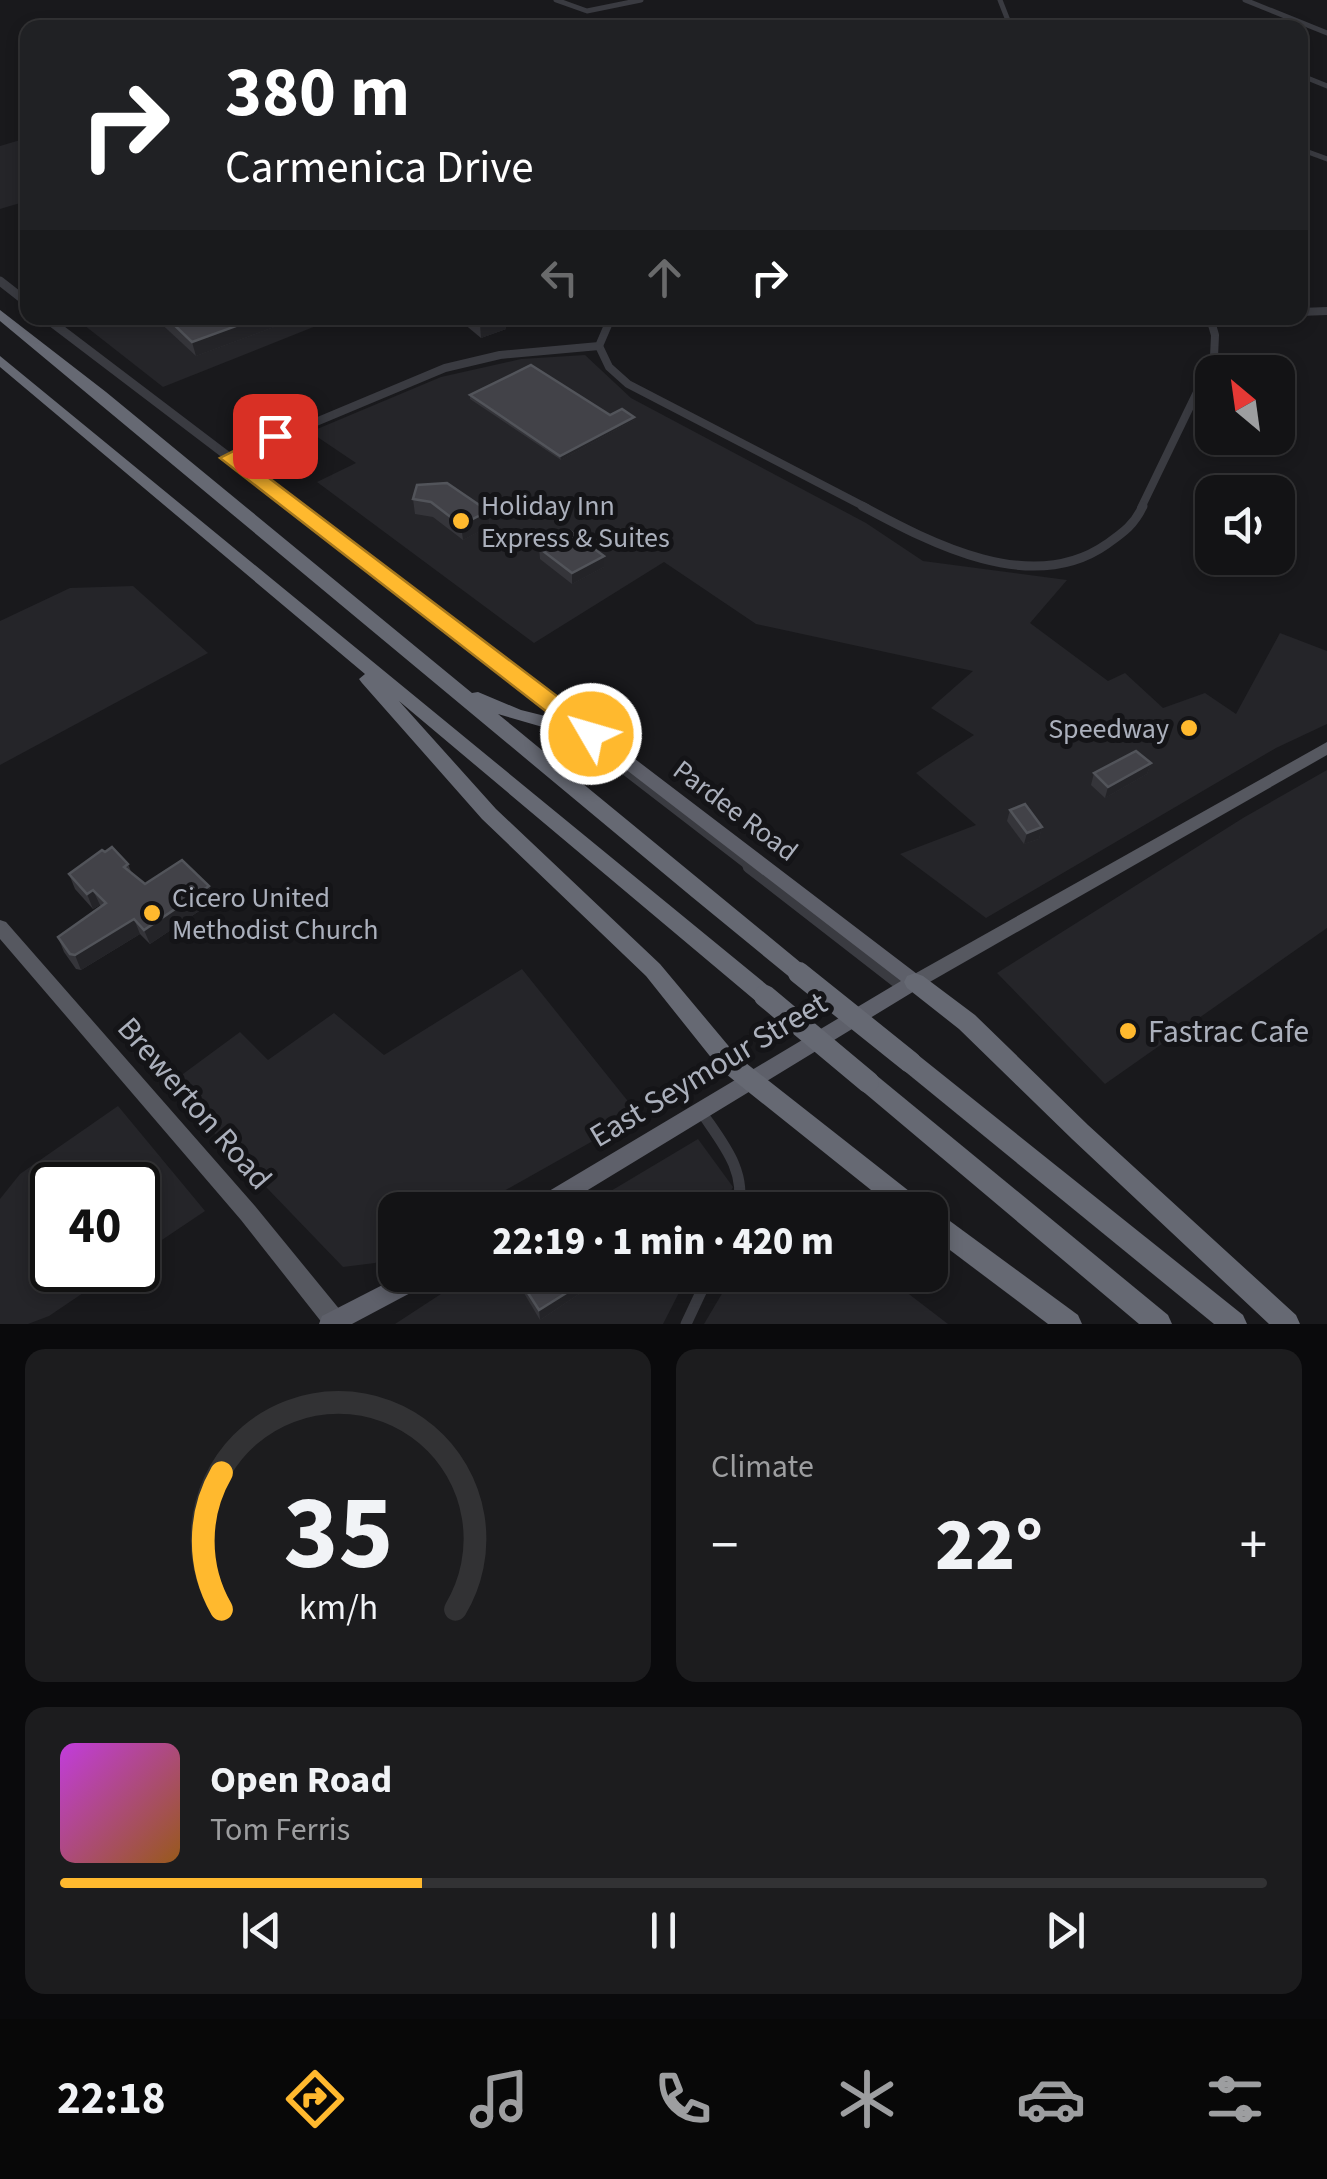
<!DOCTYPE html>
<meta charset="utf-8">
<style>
body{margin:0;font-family:"Source Sans 3",sans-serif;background:#1c1c1e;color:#f1f3f6;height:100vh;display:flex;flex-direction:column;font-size:38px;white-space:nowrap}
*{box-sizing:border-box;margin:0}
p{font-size:32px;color:#9d9ea0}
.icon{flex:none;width:55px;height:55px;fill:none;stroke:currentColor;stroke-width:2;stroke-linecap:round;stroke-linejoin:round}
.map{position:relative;height:1324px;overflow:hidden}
.sheet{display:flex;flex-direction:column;gap:25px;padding:25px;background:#0a0a0c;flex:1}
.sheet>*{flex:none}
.hud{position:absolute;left:20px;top:20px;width:1288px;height:305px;border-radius:20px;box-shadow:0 5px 15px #0003,0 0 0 2px #323234;background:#202124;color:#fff;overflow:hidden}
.needle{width:65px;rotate:331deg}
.buttons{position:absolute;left:1195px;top:355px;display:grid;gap:20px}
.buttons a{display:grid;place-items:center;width:100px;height:100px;border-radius:20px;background:#131315;box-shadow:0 5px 15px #0003,0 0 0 2px #323234;font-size:50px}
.speed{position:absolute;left:30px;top:1162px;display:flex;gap:20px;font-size:50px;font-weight:700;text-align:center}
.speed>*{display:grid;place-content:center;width:130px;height:130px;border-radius:50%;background:#131315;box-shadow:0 5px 15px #0003,0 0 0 2px #323234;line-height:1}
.speed .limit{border:5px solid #111;border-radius:15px;background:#fff;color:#111}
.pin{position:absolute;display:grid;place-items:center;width:85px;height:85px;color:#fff;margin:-42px;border-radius:20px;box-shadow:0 5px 15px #0006}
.me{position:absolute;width:110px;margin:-55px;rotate:308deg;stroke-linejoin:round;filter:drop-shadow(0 0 8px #0008)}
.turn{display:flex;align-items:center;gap:35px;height:210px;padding:0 40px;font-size:45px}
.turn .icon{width:130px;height:130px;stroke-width:2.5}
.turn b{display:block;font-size:70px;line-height:85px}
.lanes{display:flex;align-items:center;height:95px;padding:0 40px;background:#0003;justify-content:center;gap:50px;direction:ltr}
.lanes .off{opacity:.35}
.big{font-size:75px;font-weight:800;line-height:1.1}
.sheet .widget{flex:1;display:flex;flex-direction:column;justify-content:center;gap:15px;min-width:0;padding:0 35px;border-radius:20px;background:#1c1c1e}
.sheet .dial{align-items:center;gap:0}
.dial svg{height:260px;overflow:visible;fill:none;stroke:#323234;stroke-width:7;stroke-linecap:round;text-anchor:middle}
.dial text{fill:#f1f3f6;stroke:none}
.song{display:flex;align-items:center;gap:30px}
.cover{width:120px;height:120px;border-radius:15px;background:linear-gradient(135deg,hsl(290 70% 55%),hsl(30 70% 35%))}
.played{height:10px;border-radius:5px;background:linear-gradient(90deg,#ffb92e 30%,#323234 30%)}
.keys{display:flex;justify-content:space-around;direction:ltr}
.heat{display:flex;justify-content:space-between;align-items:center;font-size:55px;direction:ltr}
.sheet .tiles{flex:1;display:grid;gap:25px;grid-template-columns:1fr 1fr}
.widget:last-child{grid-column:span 2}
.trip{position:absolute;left:378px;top:1192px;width:570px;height:100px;border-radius:20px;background:#131315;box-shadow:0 5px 15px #0003,0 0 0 2px #323234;font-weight:800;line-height:100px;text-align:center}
.dock{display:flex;height:160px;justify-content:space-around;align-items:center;background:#080808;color:#9d9ea0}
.dock .icon{width:70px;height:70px}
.dock .selected{color:#ffb92e}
.dock b{font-size:45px;color:#f1f3f6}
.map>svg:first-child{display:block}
.built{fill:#252529}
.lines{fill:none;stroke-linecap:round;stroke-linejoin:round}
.minor-far3{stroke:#3a3b41;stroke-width:5}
.minor-far2{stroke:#3a3b41;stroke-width:8}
.minor-far1{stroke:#3a3b41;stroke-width:9}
.minor{stroke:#3a3b41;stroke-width:11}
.tertiary-far2{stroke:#3a3b41;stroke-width:9}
.tertiary-far1{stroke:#3a3b41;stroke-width:11}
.tertiary{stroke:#3a3b41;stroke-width:15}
.primary{fill:#565860;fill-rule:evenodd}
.trunk{fill:#5e606a;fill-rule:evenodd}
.motorway{fill:#666973;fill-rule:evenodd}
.motorway-bridge{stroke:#666973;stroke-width:22}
.wall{fill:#35353a}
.shaded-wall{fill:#242428}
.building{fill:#424248;stroke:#52545a;stroke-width:2.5}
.route{fill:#ffb92e;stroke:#a6781e;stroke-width:2.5}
.poi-dot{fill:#ffb92e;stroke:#141417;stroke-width:4}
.labels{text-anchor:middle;stroke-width:10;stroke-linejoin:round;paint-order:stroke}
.poi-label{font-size:28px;fill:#abb0bc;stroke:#141417;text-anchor:start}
.street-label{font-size:28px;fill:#abb0bc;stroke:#141417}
.near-poi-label{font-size:32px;fill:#abb0bc;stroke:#141417;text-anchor:start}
.near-street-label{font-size:32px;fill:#abb0bc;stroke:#141417}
</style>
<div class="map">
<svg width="1327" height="1324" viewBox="0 0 1327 1324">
<rect width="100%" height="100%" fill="#19191c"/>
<!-- built -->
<g class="built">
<path d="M27 138V201L0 209V146Z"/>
<path d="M75 318H336L163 387Z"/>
<path d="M585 355 631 398 866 523 923 561 1067 580 1030 623 1108 681 1125 673 1163 708 1205 693 1236 714 1280 633 1327 651V724L1276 748 986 918 900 854 976 825 916 773 974 735 931 708 973 671 756 624 664 562 534 643 317 482 356 463 310 432 441 377 521 359Z"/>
<path d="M133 586 208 653 0 765V621L70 588Z"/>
<path d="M1327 770V928L1105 1084 997 973 1243 818Z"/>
<path d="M522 969 639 1115 470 1210H395V1252L375 1263 343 1267 168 1085 240 1032 268 1060 334 1013 384 1055Z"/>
<path d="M118 1106 205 1211 138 1256V1185H52V1270H117L49 1316 28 1324H0V1199L20 1174Z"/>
<path d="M698 1139 733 1187 721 1210H579Z"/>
<path d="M470 1275H688L663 1324H395Z"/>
<path d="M733 1275H884L948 1324H704Z"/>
</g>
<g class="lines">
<!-- minor-far3 -->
<g class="minor-far3">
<path d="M556 0 587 11 641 0"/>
<path d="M1000 0 1011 28"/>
<path d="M1245 0 1327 33"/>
<path d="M1300 75 1327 86"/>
<path d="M1300 149 1327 159"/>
</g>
<!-- minor-far2 -->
<g class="minor-far2">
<path d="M1300 312 1327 311"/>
<path d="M599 346 609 367 628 384 867 508"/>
<path d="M230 458 445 368 500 355 599 346 611 318"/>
<path d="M1141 508 1214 357 1215 335 1210 318"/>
</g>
<!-- minor-far1 -->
<path class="minor-far1" d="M862 506C931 543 1032 597 1107 544 1124 532 1134 525 1143 506"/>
<!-- minor -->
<g class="minor">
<path d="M702 1113C723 1144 747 1171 738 1210"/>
<path d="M686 1324 709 1275"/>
</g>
<!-- tertiary-far2 -->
<g class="tertiary-far2">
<path d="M0 281 28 303"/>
<path d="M46 318 296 508"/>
</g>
<!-- tertiary-far1 -->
<g class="tertiary-far1">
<path d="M293 506 588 731"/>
<path d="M578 733 753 868"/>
</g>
<!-- tertiary -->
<path class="tertiary" d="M750 866 906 987"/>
<!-- primary -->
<g class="primary">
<path d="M1327 742V755L921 987 915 990 909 987 906 982 909 977Z"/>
<path d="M0 920 6 922 255 1206 345 1316 348 1324H323L241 1220 0 939Z"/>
</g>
<!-- trunk -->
<g class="trunk">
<path d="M591 728 597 730 921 977 924 982 921 987 555 1210H526L529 1203 901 981 585 738 583 734 585 730Z"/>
<path d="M402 1275H435L431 1282 352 1324H319L322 1316Z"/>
</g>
<!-- motorway -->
<g class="motorway">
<path d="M0 310 106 392 472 693 478 692 521 710 597 729 600 734 597 739 591 741 498 714 806 967 810 973 806 979 799 982 792 979 692 897 0 321Z"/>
<path d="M0 356 773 990 776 996 773 1002 765 1005 757 1002 399 701 496 809 660 964 737 1056 923 1202 927 1210H896L721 1070 646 976 482 819 362 683 359 679 365 674 0 367Z"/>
<path d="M915 973 923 976 975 1015 1088 1125 1296 1315 1300 1324H1269L1072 1139 959 1029 907 988 904 982 907 976Z"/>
<path d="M910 1052 918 1055 1243 1315 1247 1324H1214L902 1069 899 1062 902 1055Z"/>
<path d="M868 1072 876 1075 1168 1315 1172 1324H1139L860 1089 857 1082 860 1075Z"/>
<path d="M929 1210H930L939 1213 1078 1315 1082 1324H1048L930 1235Z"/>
</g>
<!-- motorway-bridge -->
<g class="motorway-bridge">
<path d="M799 973 910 1062"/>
<path d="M765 996 868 1082"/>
</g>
</g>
<!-- wall -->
<g class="wall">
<path d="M155 318H298L196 356Z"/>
<path d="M457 318H505L506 329 481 338Z"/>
<path d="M470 395 610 415 634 420 561 460 470 399Z"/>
<path d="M413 499 488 511 490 526 463 540 433 517 415 514Z"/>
<path d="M539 548 604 567 572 584 540 559Z"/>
<path d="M1151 763 1147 774 1105 798 1091 785 1094 773Z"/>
<path d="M1010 810 1042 827 1039 839 1024 844 1007 821Z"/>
<path d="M128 864 132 874 145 884 209 886 214 901 150 944 140 934 81 970 76 969 64 952 58 937 101 906 100 905 93 909 75 889 69 874Z"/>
<path d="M519 1279 582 1283V1292L540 1320 521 1288Z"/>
</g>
<!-- shaded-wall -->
<g class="shaded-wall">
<path d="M258 318H298L196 356 192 342Z"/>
<path d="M499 318H505L506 329 481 338 480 324Z"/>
<path d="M634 417V420L561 460 560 456Z"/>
<path d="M488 511 490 526 463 540 461 525Z"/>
<path d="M604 556V567L572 584V573Z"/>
<path d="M1151 763 1147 774 1105 798 1108 787Z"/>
<path d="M1042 827 1039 839 1024 844 1027 833Z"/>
<path d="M209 886 214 901 150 944 144 930Z"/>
<path d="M93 890 100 905 93 909 87 894Z"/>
<path d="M134 919 140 934 81 970 75 955Z"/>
<path d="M582 1283V1292L540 1320 539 1310Z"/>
</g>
<!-- building -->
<g class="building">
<path d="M167 318H258L192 342Z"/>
<path d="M472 318H499L480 324Z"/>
<path d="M531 365 610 415 622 409 634 417 560 456 470 395Z"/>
<path d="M447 483 488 511 461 525 431 502 413 499 417 485Z"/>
<path d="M570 531 604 556 572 573 539 548Z"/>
<path d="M1136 751 1151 763 1108 787 1094 773Z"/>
<path d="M1025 804 1042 827 1027 833 1010 810Z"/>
<path d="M112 847 128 864 124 867 145 884 182 860 209 886 144 930 134 919 75 955 70 954 58 937 106 903 93 890 87 894 69 874 102 850 105 852Z"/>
<path d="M525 1275H577L582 1283 539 1310 519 1279Z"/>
</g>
<!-- route -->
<path class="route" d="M275 430 285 436 282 440 244 459 599 728 603 734 599 740H583L220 458Z"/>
<!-- markers -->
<g class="poi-dot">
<circle cx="461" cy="521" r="10"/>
<circle cx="1189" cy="728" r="10"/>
<circle cx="152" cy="913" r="10"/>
<circle cx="1128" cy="1031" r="10"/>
</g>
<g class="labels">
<!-- poi labels -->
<g class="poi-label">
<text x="481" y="515">Holiday Inn<tspan x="481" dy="32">Express &amp; Suites</tspan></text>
<text x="1169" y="738" text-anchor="end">Speedway</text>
<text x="172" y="907">Cicero United<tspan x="172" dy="32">Methodist Church</tspan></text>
</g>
<!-- street labels -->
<g class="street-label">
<text transform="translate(736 810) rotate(37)" y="10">Pardee Road</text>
</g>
<!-- near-poi labels -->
<g class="near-poi-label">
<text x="1148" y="1042">Fastrac Cafe</text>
</g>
<!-- near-street labels -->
<g class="near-street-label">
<text transform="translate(708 1069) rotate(-31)" y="11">East Seymour Street</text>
<text transform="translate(195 1103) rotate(49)" y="11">Brewerton Road</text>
</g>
</g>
</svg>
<div class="buttons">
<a><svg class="needle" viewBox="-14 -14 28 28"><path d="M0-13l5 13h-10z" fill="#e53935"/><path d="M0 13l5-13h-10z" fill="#9d9ea0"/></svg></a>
<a><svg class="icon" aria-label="sound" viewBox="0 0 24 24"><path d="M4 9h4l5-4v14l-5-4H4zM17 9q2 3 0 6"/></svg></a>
</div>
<div class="speed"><div class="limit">40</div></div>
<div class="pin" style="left:275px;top:436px;background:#d93025"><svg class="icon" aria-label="arrive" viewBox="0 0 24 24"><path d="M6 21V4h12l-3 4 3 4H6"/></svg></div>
<svg class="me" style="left:591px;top:734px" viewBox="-20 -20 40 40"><circle r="17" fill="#ffb92e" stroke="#fff" stroke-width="3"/><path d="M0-11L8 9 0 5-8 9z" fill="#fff"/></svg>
<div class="trip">22:19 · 1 min · 420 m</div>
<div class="hud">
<div class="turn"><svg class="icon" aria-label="right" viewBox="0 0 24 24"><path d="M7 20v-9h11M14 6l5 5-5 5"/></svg><div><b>380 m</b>Carmenica Drive</div></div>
<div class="lanes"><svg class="icon off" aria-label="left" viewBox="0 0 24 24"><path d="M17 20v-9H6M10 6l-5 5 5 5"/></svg><svg class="icon off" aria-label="ahead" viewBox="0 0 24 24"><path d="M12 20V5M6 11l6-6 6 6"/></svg><svg class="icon" aria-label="right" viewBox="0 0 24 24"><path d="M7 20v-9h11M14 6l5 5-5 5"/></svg></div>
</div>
</div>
<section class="sheet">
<div class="tiles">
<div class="widget dial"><svg viewBox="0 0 100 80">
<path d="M14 69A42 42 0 1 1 86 69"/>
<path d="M14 69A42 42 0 0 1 14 27" stroke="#ffb92e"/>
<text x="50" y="56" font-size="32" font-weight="700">35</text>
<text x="50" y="72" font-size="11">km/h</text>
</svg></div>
<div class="widget"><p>Climate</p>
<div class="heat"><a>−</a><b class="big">22°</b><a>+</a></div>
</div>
<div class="widget">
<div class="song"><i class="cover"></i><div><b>Open Road</b><p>Tom Ferris</p></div></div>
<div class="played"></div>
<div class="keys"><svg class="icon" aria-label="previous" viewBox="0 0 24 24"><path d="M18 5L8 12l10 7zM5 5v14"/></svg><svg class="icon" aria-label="pause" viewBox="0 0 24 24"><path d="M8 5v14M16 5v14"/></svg><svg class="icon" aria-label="next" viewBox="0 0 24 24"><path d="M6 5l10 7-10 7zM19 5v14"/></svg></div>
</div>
</div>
</section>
<nav class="dock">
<b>22:18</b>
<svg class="icon selected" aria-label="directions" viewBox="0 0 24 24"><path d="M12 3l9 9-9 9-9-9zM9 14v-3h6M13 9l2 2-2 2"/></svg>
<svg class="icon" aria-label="music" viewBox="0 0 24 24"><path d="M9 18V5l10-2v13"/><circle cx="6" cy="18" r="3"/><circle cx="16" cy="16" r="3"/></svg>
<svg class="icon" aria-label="phone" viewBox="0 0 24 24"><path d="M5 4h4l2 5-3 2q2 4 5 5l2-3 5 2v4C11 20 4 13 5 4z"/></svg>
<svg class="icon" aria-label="climate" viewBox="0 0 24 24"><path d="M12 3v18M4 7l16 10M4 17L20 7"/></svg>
<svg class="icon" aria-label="car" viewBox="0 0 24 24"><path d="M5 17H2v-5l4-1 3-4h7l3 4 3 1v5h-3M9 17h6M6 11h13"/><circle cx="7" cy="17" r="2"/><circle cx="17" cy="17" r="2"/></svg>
<svg class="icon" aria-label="filters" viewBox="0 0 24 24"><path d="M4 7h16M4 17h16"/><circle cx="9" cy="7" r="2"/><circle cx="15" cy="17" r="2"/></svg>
</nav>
